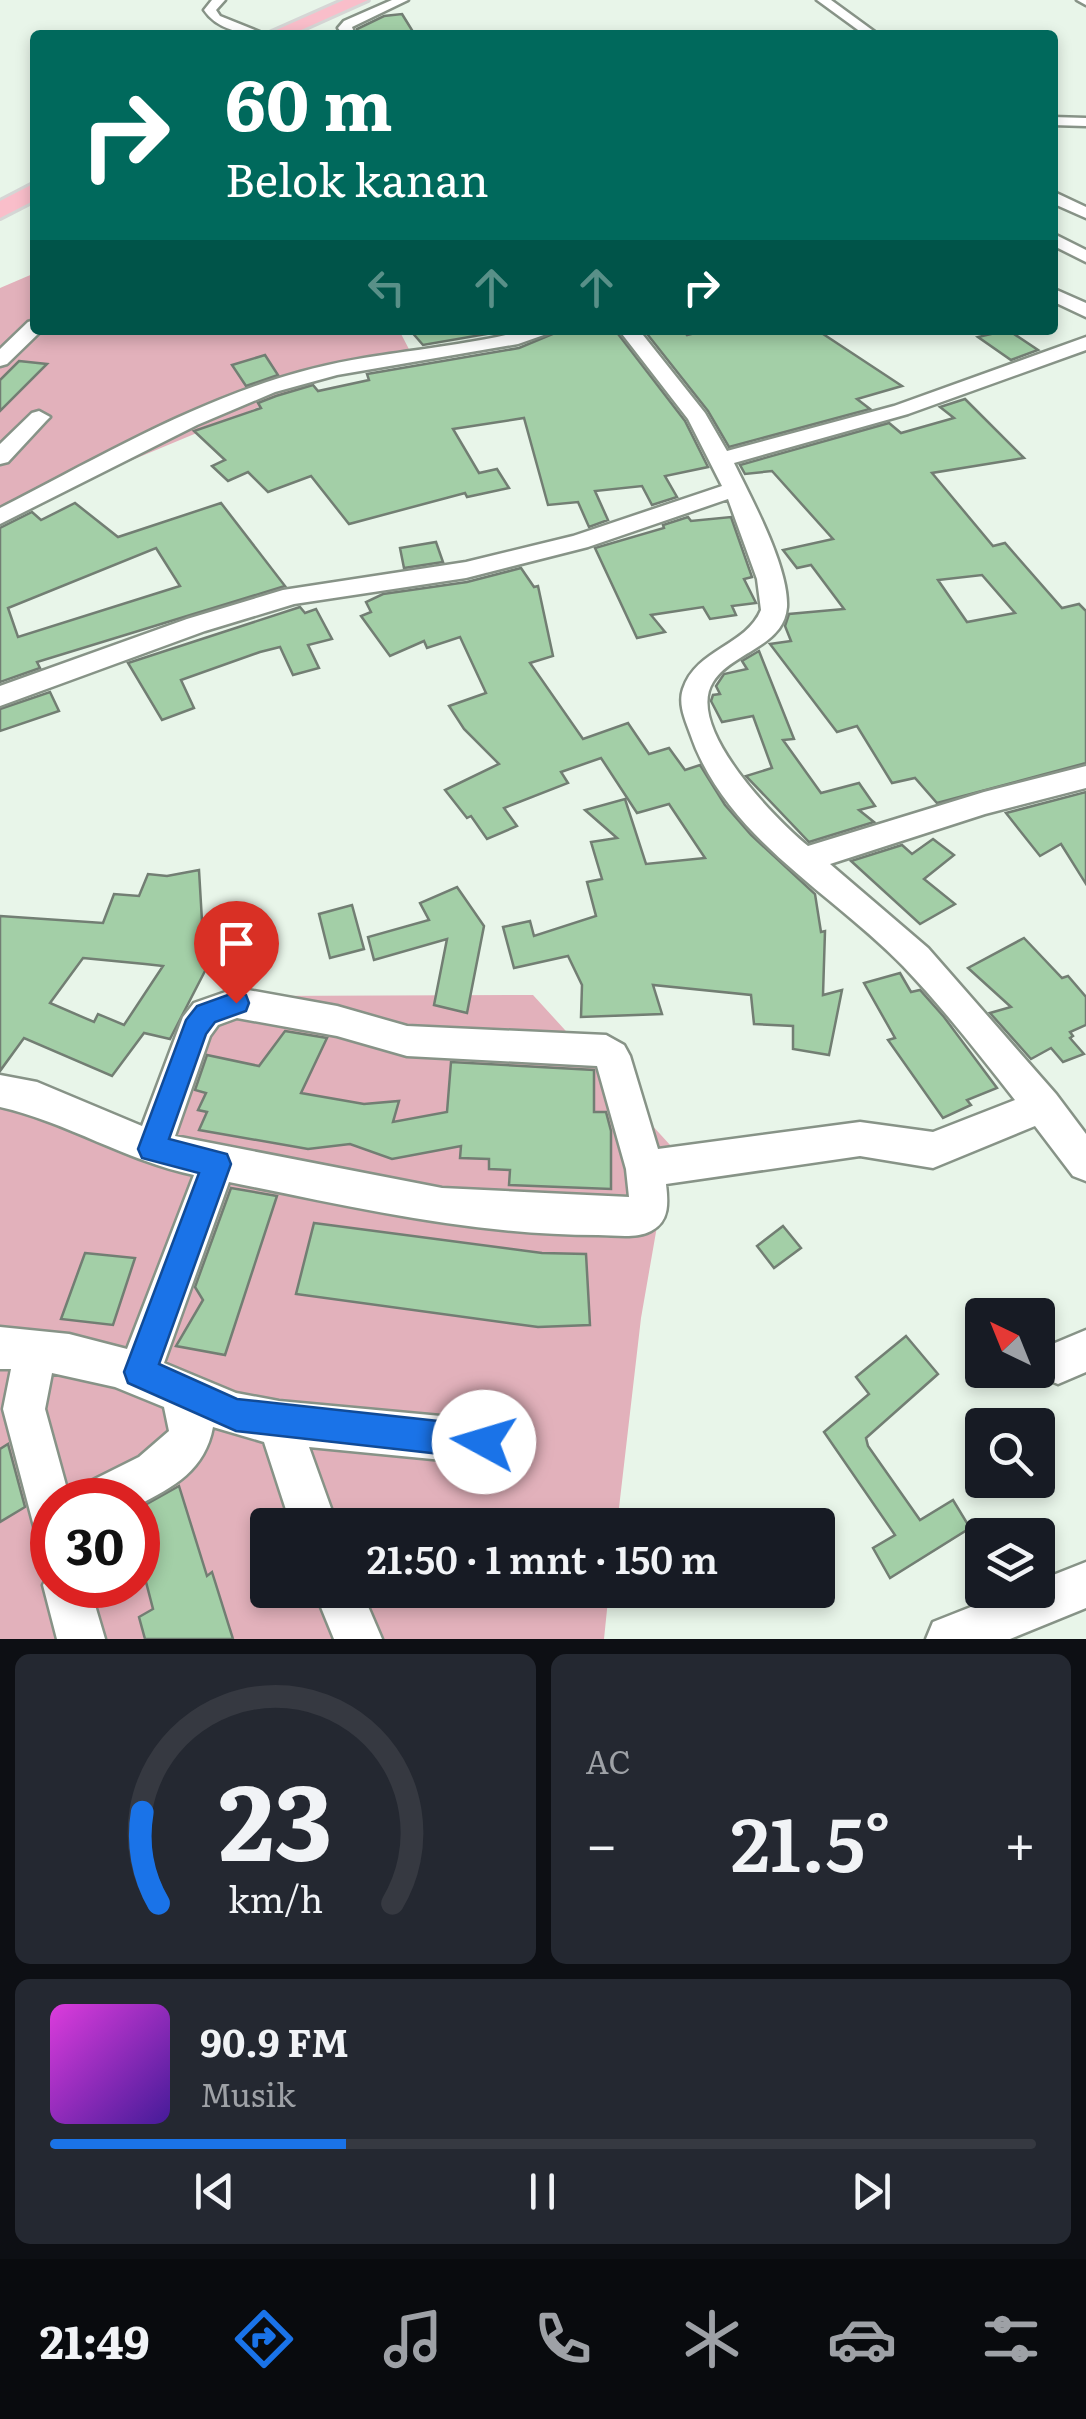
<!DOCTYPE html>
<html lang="id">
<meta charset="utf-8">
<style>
body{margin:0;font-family:Literata,serif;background:#242831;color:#f1f3f6;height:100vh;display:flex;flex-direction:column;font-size:38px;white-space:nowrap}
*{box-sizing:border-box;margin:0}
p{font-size:32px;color:#9ea1a6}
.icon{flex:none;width:55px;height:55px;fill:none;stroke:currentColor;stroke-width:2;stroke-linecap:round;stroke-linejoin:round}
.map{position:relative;height:1639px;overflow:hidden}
.drawer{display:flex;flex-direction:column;gap:15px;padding:15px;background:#0d0f14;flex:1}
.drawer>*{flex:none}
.banner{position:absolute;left:30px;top:30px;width:1028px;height:305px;border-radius:10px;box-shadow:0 5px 15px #0003;background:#00695c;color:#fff;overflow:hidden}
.needle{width:65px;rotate:317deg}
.fabs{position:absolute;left:965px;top:1298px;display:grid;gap:20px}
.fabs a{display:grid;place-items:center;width:90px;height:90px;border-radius:10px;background:#171b24;box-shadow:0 5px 15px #0003;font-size:50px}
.speed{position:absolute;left:30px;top:1478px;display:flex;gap:20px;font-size:50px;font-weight:700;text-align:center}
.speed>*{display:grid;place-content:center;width:130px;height:130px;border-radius:50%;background:#171b24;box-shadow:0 5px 15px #0003;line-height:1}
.speed .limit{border:15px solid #d22;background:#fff;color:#111}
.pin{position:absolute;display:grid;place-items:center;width:85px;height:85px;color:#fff;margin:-102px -42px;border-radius:50% 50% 50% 0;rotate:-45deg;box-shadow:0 0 10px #0007}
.pin .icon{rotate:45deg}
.me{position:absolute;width:110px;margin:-55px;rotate:276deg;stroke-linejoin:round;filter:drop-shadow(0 0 8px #0008)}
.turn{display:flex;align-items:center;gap:35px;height:210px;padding:0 30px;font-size:45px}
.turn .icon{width:130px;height:130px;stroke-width:2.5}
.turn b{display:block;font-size:70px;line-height:85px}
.lanes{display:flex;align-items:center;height:95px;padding:0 30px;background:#0003;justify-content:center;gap:50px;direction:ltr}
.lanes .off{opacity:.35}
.big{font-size:75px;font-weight:600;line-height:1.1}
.drawer .widget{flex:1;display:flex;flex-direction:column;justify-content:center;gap:15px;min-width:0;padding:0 35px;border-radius:15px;background:#242831}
.drawer .dial{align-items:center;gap:0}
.dial svg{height:260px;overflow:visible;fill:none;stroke:#363941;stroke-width:7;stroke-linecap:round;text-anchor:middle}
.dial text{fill:#f1f3f6;stroke:none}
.song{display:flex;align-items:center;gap:30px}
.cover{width:120px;height:120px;border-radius:15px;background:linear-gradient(135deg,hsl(300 70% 55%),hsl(260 70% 35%))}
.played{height:10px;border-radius:5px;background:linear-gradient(90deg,#1a73e8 30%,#363941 30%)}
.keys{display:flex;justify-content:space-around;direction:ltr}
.heat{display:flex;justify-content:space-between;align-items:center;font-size:55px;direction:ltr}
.drawer .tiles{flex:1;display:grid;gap:15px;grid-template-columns:1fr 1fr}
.widget:last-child{grid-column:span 2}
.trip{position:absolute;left:250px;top:1508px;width:585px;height:100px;border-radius:10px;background:#171b24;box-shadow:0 5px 15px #0003;font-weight:600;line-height:100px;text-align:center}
.menu{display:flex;height:160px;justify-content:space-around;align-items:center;background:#090b0e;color:#9ea1a6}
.menu .icon{width:70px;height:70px}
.menu .selected{color:#1a73e8}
.menu b{font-size:45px;color:#f1f3f6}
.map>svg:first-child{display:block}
.green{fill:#e2b1bb;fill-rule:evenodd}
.building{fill:#a3cfa7;stroke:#727e73;stroke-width:2.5;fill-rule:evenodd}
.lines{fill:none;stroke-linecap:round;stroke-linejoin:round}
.minor-casing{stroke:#879387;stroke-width:5}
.highway-casing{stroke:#d5d6d5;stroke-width:6}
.minor{fill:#fff;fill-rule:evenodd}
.highway{fill:#f9beca;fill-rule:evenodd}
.route{fill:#1a73e8;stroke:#114b97;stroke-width:2.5}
</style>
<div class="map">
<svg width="1086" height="1639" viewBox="0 0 1086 1639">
<rect width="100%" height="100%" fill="#e8f5e9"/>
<!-- green -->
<g class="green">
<path d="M35 273V330H399L412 355 369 361 34 501 0 522V288Z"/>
<path d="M533 995 671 1146 641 1318 617 1525H268V1590H609L604 1639H0V1086L142 1139 162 1091 239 996ZM52 1500H138V1585H52Z"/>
</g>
<!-- building -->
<g class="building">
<path d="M402 14 415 35H358L357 29 384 16Z"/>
<path d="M410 330H510L423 345Z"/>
<path d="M562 330H615L685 421 708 467 665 476 677 497 652 505 642 486 595 491 608 520 589 527 578 502 548 505 524 418 453 429 479 473 497 469 509 488 467 497 465 493 349 524 311 476 268 492 248 472 228 481 212 466 225 460 194 431 261 408 258 403 276 396 313 385 318 391 369 380 367 374 519 348Z"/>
<path d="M644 330H683L687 335 707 330H817L902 386 857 399 870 409 729 447 708 411Z"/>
<path d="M1008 330 1038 350 1011 360 978 337Z"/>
<path d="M265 355 278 375 246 386 232 365Z"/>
<path d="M19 361 47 364 0 411V380Z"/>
<path d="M965 399 1024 458 932 473 993 546 1005 543 1062 608 1079 604 1086 611V763L937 803 915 778 892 783 857 726 837 732 770 644 791 641 785 626 789 614 844 609 811 565 797 568 783 550 833 539 772 471 745 474 740 465 889 423 901 433 954 418 940 407ZM982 575 1015 613 967 622 938 580Z"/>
<path d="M75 503 118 537 221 503 285 586 37 662 40 668 0 682V528L32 512 41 520ZM156 548 180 586 18 637 8 608Z"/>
<path d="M688 517 691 521 731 517 752 577 744 579 756 603 732 606 736 615 710 619 703 607 651 615 665 632 637 638 595 548 664 528 663 525Z"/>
<path d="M436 542 443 562 404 568 400 548Z"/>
<path d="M521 568 534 587 538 586 553 656 530 663 583 739 628 723 649 754 669 748 685 770 700 765 725 805 751 835 815 894 821 932 825 931 823 995 842 990 829 1055 793 1049V1026L754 1024 751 995 653 985 662 1014 581 1017 582 985 568 956 514 968 503 927 530 921 534 936 596 916 587 882 602 879 591 842 617 838 585 810 625 799 646 864 705 858 669 804 637 813 601 758 561 772 568 783 504 808 517 826 487 839 471 816 467 818 445 790 499 764 464 729 449 706 486 693 460 637 427 648 424 641 390 656 361 616 371 612 366 602 383 594 467 582Z"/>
<path d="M300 607 305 613 316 609 332 639 308 645 319 668 293 675 280 647 260 652 181 680 194 708 162 720 128 663Z"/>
<path d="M759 651 794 739 783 740 821 793 859 783 875 806 859 810 874 822 809 842 746 776 772 768 753 716 722 722 711 701 713 695 720 694 716 686 724 674 747 669 742 661Z"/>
<path d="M50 692 59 711 0 731V709Z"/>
<path d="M1086 792V884L1061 844 1040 856 1006 813Z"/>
<path d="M933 839 954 855 924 879 955 904 920 924 851 861 902 845 912 854Z"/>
<path d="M199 870 202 921H209L206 969 170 1039 144 1033 112 1076 24 1038 0 1071V916L103 923 114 894 139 896 148 874 167 876ZM83 958 145 964 163 966 124 1025 98 1014 94 1022 50 1003Z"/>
<path d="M457 887 484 926 467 1013 434 1005 447 939 374 960 368 937 429 920 420 903Z"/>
<path d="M352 905 364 949 330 958 319 914Z"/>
<path d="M1024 938 1062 978 1068 976 1086 997V1025L1070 1032 1073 1036 1070 1038 1084 1054 1063 1062 1051 1048 1031 1059 990 1013 1011 1007 968 968Z"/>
<path d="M900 973 911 992 920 990 944 1017 997 1088 967 1100 971 1105 943 1118 888 1040 895 1038 864 983Z"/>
<path d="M285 1031 327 1038 301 1093 364 1104 399 1101 393 1122 447 1112 451 1062 594 1070V1112H606L611 1131V1189L509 1185 510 1170 489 1169V1159L460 1158 461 1146 392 1159 350 1144 308 1149 199 1130 207 1112 198 1110 206 1093 195 1090 207 1055 259 1066Z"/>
<path d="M231 1188 277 1196 225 1355 176 1346 203 1300 195 1287Z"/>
<path d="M314 1223 542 1253 586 1254 590 1325 538 1327 296 1294Z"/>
<path d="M783 1226 801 1248 774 1268 757 1246Z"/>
<path d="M85 1253 135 1258 113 1325 61 1319Z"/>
<path d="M906 1336 938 1374 866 1438 868 1446 920 1520 953 1500 970 1528 890 1578 873 1548 895 1535 824 1432 869 1394 856 1377Z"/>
<path d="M8 1444 25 1507 0 1522V1449Z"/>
<path d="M179 1486 207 1576 212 1572 233 1639H145L139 1617 153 1609 138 1551V1509Z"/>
</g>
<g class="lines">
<defs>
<g id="minor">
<path d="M212 0H225L216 10 220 16 267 35C245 35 217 30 204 10Z"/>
<path d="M392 0H408L352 27 355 35H343L338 28 344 21Z"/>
<path d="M817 0H831L879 35H865Z"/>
<path d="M1077 0H1086V5Z"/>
<path d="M1052 117 1086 118V126L1052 125Z"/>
<path d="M1052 191 1086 207V218L1052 203Z"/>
<path d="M1052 233 1086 250V262L1052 245Z"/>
<path d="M1052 288 1086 303V317L1052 301Z"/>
<path d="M35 320V330H42L7 364 0 366V349L28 322Z"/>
<path d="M526 330H558L518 344 337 375 275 392 197 425 0 524V508C98 458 194 401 300 372 374 351 452 350 526 330Z"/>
<path d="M619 330H639L705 413 727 451 894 406 1086 337V350L908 414 734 463C751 498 789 567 787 607 784 647 732 652 713 682 684 727 776 820 808 846L984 792 1086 766V788L985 814 830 864 928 948 1056 1094 1086 1134V1181L1073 1176 1035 1126 933 1168 860 1156 666 1184C668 1202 670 1221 651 1231 636 1239 615 1235 598 1235 472 1235 352 1207 229 1182L164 1363 236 1393 279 1401 484 1420 499 1427 506 1442 499 1457 484 1464 309 1447 337 1525H291L264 1442 213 1427C205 1470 174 1487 138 1505V1500H79L85 1484 139 1457 169 1431 164 1407 115 1387 52 1373 45 1409 70 1500H52V1540L36 1534 3 1409 11 1369H0V1327L69 1334 127 1349 194 1175C126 1161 67 1122 0 1107V1075L37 1082 142 1126 183 1017 194 1003 237 988 337 1006 407 1026 606 1035 624 1045 630 1056 658 1149 860 1122 933 1132 1015 1100C979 1054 943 1008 903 966 830 891 725 837 690 733 685 719 678 704 683 689 696 649 746 646 761 610L757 579 728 499 588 547 466 578 294 604 205 631 0 706V686L187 619 283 590 466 562 573 536 722 486 688 419ZM237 1018 337 1036 407 1056 597 1066 626 1169 629 1197 442 1188 175 1136 210 1036 218 1025Z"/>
<path d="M39 411 50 417 46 421 8 462 0 464V444L32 413Z"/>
<path d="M1086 1330V1372L1058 1384 1043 1378 1038 1364 1043 1348Z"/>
<path d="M1086 1562V1608L1010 1639H926L933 1622 1014 1590H1038V1581Z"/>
<path d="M52 1567V1585H89L105 1639H57L43 1585Z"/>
<path d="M314 1590H361L382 1639H334Z"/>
</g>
<g id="highway">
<path d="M344 0H368L290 35H265Z"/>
<path d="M35 183V200L0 218V201Z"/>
</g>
</defs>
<!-- minor casing -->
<use href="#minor" class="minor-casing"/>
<!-- highway casing -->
<use href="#highway" class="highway-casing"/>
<!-- minor -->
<use href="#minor" class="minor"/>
<!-- highway -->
<use href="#highway" class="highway"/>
</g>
<!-- route -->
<path class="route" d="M236 992 246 995 249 1003 246 1011 215 1022 206 1034 169 1139 227 1154 231 1164 159 1364 237 1399 484 1426 495 1431 500 1442 495 1454 484 1459 236 1431 128 1383 124 1372 199 1173 142 1158 138 1149 186 1020 197 1006Z"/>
</svg>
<div class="fabs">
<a><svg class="needle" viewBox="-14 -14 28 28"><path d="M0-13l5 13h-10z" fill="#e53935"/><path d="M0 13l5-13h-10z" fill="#9ea1a6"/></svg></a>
<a><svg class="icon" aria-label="search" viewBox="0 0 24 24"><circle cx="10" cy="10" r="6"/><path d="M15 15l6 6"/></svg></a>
<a><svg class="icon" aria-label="layers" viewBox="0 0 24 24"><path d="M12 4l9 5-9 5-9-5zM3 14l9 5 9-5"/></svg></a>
</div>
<div class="speed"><div class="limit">30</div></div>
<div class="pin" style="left:236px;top:1003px;background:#d93025"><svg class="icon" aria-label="arrive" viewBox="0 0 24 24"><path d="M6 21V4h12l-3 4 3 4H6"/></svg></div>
<svg class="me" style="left:484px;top:1442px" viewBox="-20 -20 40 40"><circle r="19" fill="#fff"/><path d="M0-13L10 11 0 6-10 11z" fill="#1a73e8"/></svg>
<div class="trip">21:50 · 1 mnt · 150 m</div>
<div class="banner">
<div class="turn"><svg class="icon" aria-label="right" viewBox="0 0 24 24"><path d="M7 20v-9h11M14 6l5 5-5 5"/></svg><div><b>60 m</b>Belok kanan</div></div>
<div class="lanes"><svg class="icon off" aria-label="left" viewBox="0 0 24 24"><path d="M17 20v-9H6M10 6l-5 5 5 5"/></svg><svg class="icon off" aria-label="ahead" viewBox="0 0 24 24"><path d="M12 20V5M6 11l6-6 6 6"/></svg><svg class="icon off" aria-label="ahead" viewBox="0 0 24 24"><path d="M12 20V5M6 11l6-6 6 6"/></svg><svg class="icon" aria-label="right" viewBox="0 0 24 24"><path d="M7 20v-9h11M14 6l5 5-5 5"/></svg></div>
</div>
</div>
<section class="drawer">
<div class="tiles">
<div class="widget dial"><svg viewBox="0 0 100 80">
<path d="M14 69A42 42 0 1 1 86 69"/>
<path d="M14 69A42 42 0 0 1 9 41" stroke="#1a73e8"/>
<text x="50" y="56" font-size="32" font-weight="700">23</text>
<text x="50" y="72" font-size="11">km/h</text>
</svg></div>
<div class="widget"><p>AC</p>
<div class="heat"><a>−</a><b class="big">21.5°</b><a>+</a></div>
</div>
<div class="widget">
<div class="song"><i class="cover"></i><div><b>90.9 FM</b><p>Musik</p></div></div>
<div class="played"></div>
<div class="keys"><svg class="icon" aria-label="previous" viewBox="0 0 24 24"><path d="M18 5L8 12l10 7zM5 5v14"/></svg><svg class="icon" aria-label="pause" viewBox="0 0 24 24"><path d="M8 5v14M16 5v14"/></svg><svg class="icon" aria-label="next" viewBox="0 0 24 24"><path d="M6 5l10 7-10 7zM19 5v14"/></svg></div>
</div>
</div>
</section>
<nav class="menu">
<b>21:49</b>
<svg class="icon selected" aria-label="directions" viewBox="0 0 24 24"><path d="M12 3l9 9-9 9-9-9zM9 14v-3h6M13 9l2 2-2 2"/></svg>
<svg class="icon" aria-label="music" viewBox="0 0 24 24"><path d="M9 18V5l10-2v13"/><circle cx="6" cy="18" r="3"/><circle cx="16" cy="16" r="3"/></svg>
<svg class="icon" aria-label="phone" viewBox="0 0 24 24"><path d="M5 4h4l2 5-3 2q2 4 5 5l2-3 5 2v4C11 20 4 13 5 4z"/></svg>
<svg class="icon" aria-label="climate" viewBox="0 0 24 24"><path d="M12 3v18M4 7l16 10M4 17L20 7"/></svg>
<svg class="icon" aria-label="car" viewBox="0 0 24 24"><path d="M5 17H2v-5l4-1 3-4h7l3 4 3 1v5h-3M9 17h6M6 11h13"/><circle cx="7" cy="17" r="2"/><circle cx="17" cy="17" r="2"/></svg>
<svg class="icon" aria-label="filters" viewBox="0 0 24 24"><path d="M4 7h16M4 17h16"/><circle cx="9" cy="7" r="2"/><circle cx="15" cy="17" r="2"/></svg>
</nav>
